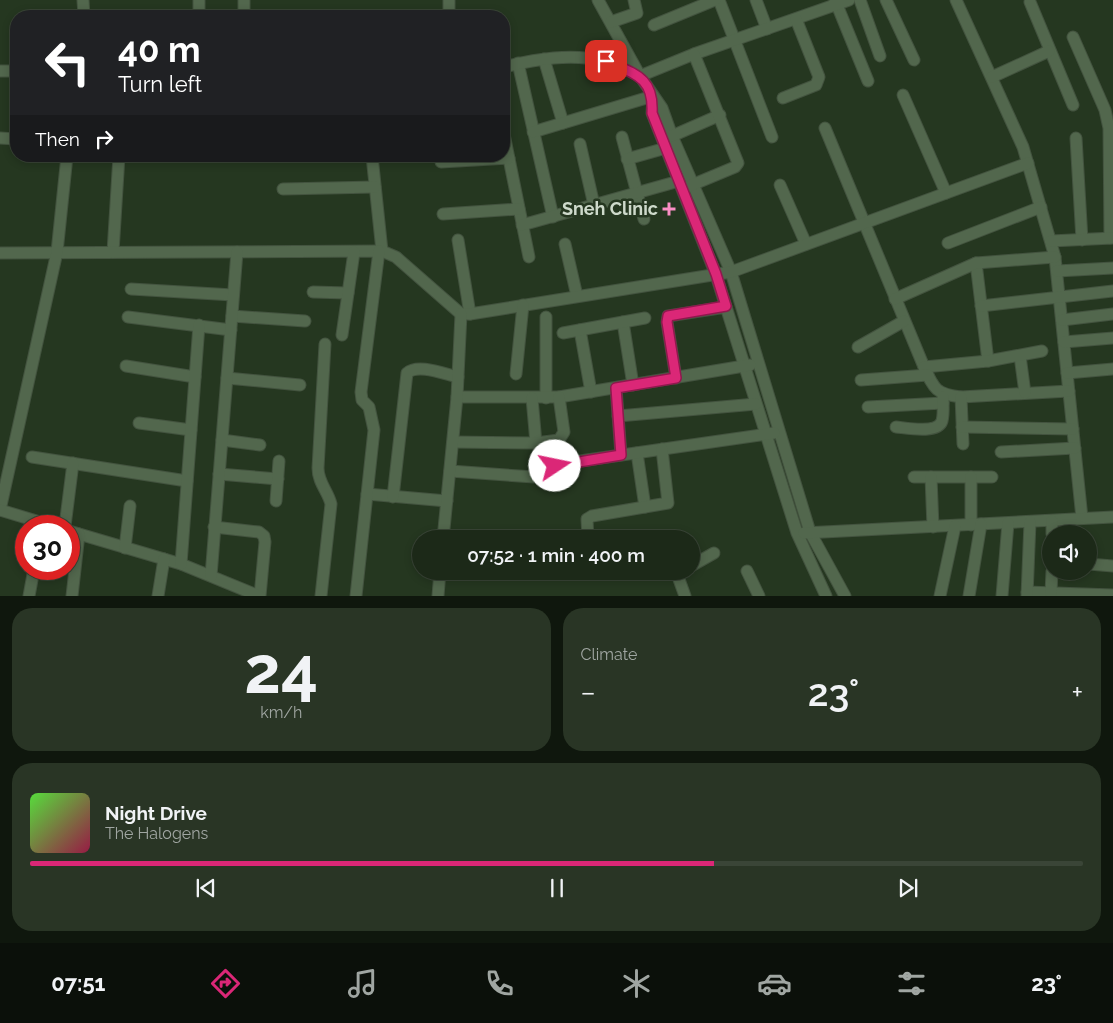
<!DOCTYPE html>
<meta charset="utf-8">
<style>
body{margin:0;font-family:Raleway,sans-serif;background:#293525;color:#f1f3f6;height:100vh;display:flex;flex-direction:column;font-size:19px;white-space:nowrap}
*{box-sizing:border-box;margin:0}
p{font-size:16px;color:#a0a6a2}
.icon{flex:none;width:28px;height:28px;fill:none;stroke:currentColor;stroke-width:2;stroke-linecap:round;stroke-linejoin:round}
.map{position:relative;height:596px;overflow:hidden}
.details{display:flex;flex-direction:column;gap:12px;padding:12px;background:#0f170d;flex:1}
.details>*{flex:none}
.top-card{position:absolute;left:10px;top:10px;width:500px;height:152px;border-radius:20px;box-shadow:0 2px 8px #0003,0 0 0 1px #3a4537;background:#202124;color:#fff;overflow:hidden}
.fabs{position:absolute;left:1042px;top:525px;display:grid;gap:10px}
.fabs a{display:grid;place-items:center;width:55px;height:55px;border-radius:50%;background:#1c2918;box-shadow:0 2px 8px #0003,0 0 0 1px #3a4537;font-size:25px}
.speed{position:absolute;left:15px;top:515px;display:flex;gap:10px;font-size:25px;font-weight:700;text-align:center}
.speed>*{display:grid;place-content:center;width:65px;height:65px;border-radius:50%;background:#1c2918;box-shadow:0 2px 8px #0003,0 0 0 1px #3a4537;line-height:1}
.speed .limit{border:8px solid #d22;background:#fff;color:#111}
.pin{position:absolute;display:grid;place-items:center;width:42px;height:42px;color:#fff;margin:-21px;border-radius:10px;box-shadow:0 2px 8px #0006}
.me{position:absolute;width:55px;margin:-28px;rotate:79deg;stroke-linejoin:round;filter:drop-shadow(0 0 4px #0008)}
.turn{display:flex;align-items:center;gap:18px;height:105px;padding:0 25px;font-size:22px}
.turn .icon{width:65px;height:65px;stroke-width:2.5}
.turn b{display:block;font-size:35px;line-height:42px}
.then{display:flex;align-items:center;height:48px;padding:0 25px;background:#0003;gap:10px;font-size:19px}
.big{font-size:38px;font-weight:600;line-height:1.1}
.details .widget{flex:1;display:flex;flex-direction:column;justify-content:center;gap:8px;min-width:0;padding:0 18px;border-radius:20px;background:#293525}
.details .dial{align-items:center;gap:0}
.dial b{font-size:65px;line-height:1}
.song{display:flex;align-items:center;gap:15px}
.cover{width:60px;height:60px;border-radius:8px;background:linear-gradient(135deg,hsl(110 70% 55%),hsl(340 70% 35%))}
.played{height:5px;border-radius:2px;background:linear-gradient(90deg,#db2777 65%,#3a4537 65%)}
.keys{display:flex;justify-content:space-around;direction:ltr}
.heat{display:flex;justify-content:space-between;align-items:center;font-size:28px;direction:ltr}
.details .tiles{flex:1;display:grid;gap:12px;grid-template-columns:1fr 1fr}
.widget:last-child{grid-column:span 2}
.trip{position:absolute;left:412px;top:530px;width:288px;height:50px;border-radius:25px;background:#1c2918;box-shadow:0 2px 8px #0003,0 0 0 1px #3a4537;font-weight:600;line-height:50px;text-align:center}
.tabs{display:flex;height:80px;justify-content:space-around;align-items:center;background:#0b100a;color:#a0a6a2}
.tabs .icon{width:35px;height:35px}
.tabs .on{color:#db2777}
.tabs b{font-size:22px;color:#f1f3f6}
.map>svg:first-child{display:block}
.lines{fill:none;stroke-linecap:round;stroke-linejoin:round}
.minor-casing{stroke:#43533f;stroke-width:13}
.minor{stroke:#52674d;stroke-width:11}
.route-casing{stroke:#8e194d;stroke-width:12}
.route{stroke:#db2777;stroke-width:9}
.poi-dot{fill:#fb8fc5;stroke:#253720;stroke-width:2}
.labels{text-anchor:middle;stroke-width:5;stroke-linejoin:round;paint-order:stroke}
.poi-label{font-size:18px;font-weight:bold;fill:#cedacb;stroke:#253720;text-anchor:end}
</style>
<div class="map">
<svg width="1113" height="596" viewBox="0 0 1113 596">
<rect width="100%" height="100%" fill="#253720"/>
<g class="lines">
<defs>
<g id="minor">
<path d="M83 0 84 16"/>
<path d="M449 0V16"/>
<path d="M598 0 640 76 662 108 672 136 731 272 810 532 845 596"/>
<path d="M719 0 772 137"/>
<path d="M756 0 767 29"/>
<path d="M835 0 868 81"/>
<path d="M860 0 880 56"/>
<path d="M886 0 914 60"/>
<path d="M956 0 1023 147 1055 257 1082 518"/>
<path d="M1030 2 1073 105"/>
<path d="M199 16V0"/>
<path d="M244 16V0"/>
<path d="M611 22 637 13 634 0"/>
<path d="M654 25 715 0"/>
<path d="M1073 37 1105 110 1109 128 1110 238"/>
<path d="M544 59 563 123"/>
<path d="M518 63 553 217"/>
<path d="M504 67C536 59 571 53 604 61 617 63 629 71 640 76L694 54 849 0"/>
<path d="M0 71H16"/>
<path d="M992 77 1049 51"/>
<path d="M903 95 946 193"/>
<path d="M653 96 652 113 716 275 797 533 826 596"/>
<path d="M783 98 816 85 819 77 796 19"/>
<path d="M825 128 924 367C934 389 936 394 961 397L1069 391"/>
<path d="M533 132 653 96"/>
<path d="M504 134 529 257"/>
<path d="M672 136 720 115"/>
<path d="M622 137 644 219"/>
<path d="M0 138 16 139"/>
<path d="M1076 138 1082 240"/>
<path d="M580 144 594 205"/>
<path d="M372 156 382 251"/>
<path d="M627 159 666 148"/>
<path d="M441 162 509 158"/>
<path d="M780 185 806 244"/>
<path d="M687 187 735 167 738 163 694 54"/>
<path d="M283 189 375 187"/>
<path d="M443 214 519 209"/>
<path d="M522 225 679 181"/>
<path d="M458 240 470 314"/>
<path d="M1051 241 1113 238"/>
<path d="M948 243 1041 207"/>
<path d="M565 244 577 296"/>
<path d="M113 252 119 156"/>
<path d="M0 253 382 251 396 257 461 314H470L731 272 1028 163"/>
<path d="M976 263 988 361"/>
<path d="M1057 271 1113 268"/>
<path d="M131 289 233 295"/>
<path d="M313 292 348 293"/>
<path d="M895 299 976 263 1055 257"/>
<path d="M981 306 1113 291"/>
<path d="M232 316 305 321"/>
<path d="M128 317 231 330"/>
<path d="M546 317V398"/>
<path d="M1062 320 1113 314"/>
<path d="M623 322 633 385"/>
<path d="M580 330 591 392"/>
<path d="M563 333 645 318"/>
<path d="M342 335 354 252"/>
<path d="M1064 342 1113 338"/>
<path d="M858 347 904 321"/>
<path d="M1020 356 1025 393"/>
<path d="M126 366 195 377"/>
<path d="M924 367 988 361 1042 351"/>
<path d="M1067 373 1113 369"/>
<path d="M516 374 523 305"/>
<path d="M227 378 300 385"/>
<path d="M676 378 667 322 668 316 726 307"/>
<path d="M861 380 928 375"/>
<path d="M616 388 621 455"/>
<path d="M457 397H559L750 365"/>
<path d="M961 397 963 444"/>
<path d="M532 398 536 443"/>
<path d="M868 407 943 403"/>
<path d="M618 416 756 404"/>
<path d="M139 423 191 430"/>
<path d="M896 427C907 428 938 434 942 421 944 414 943 404 943 397"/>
<path d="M962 427 1073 429"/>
<path d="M222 440 260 445"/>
<path d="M453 442 536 443 559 440 564 432 559 397"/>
<path d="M1001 452 1075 448"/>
<path d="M637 453 645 507"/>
<path d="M32 457 187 481"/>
<path d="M450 471 534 477 555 466 573 462 774 433"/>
<path d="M219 474 278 479"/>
<path d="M914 477H992"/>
<path d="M931 477 933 527"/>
<path d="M971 477V525"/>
<path d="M367 494 447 501"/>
<path d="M393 497 407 373C418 363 444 374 458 377"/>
<path d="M276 501 279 461"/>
<path d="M0 510 57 252 67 156"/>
<path d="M0 510 53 526"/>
<path d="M65 526 73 463"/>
<path d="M214 527 259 532 264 536 265 542 260 596"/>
<path d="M69 531 181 564 259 596"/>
<path d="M804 533 1113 517"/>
<path d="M1052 534V521"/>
<path d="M443 539 457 397 461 314"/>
<path d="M588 539 587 519 592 516 668 503 662 449"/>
<path d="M125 548 130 506"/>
<path d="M181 564 199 325"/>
<path d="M1089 564 1113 566"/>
<path d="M691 566 714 553"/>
<path d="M676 571 685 596"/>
<path d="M747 571 759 596"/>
<path d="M211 576 237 252"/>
<path d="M1027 592 1113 595"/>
<path d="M1051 593 1052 571"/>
<path d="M29 596 34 569"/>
<path d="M72 596 79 534"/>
<path d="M158 596 164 559"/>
<path d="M321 596 331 504C328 491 318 483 318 468L325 344"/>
<path d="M356 596 374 430 369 407 362 400 361 392 379 251"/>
<path d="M438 596 440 571"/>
<path d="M940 596 955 526"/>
<path d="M969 596 981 524"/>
<path d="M1002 596 1008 523"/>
<path d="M1027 596 1030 522"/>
</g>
</defs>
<!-- minor casing -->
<use href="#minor" class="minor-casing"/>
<!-- minor -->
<use href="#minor" class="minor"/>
</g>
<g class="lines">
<defs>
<path id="route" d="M555 466 621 455 616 388 676 378 667 322 668 316 726 306 716 274 652 113C654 77 635 74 606 61"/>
</defs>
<!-- route casing -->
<use href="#route" class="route-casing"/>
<!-- route -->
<use href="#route" class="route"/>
</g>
<!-- markers -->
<path class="poi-dot" d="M666.5 201.5h5v5h5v5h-5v5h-5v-5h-5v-5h5z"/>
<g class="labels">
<!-- poi labels -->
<g class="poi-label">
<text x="658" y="215">Sneh Clinic</text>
</g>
</g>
</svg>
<div class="fabs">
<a><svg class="icon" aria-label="sound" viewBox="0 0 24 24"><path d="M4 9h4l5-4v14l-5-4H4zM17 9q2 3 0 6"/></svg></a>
</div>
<div class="speed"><div class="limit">30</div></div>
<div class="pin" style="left:606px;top:61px;background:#d93025"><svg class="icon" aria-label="arrive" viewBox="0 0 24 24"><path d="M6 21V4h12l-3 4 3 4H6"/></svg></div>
<svg class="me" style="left:555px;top:466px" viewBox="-20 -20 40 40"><circle r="19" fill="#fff"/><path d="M0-13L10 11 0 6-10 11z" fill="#db2777"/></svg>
<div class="trip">07:52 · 1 min · 400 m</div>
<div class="top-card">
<div class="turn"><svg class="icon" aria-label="left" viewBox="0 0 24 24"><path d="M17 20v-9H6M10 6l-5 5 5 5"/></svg><div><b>40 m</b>Turn left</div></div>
<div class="then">Then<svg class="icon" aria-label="right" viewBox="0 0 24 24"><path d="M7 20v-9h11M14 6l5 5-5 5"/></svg></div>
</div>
</div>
<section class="details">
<div class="tiles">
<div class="widget dial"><b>24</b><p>km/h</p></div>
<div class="widget"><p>Climate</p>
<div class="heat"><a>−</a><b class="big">23°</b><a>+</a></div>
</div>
<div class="widget">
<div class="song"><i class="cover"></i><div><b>Night Drive</b><p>The Halogens</p></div></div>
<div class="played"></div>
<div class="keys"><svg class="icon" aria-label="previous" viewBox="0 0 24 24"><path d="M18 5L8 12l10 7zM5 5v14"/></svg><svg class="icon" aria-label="pause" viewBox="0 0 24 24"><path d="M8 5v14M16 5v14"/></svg><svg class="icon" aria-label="next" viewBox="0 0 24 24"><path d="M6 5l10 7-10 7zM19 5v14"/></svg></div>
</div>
</div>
</section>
<nav class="tabs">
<b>07:51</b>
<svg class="icon on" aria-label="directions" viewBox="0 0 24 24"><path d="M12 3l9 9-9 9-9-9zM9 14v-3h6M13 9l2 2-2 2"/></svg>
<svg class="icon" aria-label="music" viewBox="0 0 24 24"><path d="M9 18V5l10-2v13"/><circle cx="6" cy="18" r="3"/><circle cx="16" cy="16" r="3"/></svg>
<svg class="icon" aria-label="phone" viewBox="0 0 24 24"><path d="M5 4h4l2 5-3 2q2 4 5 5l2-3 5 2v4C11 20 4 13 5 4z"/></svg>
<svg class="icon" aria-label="climate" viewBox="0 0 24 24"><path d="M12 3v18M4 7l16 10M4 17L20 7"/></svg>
<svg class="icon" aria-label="car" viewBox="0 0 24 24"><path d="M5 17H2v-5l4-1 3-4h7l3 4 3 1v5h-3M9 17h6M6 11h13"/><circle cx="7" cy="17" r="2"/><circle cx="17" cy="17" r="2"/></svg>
<svg class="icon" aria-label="filters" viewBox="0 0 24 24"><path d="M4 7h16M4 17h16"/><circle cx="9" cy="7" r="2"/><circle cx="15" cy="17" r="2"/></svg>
<b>23°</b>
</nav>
